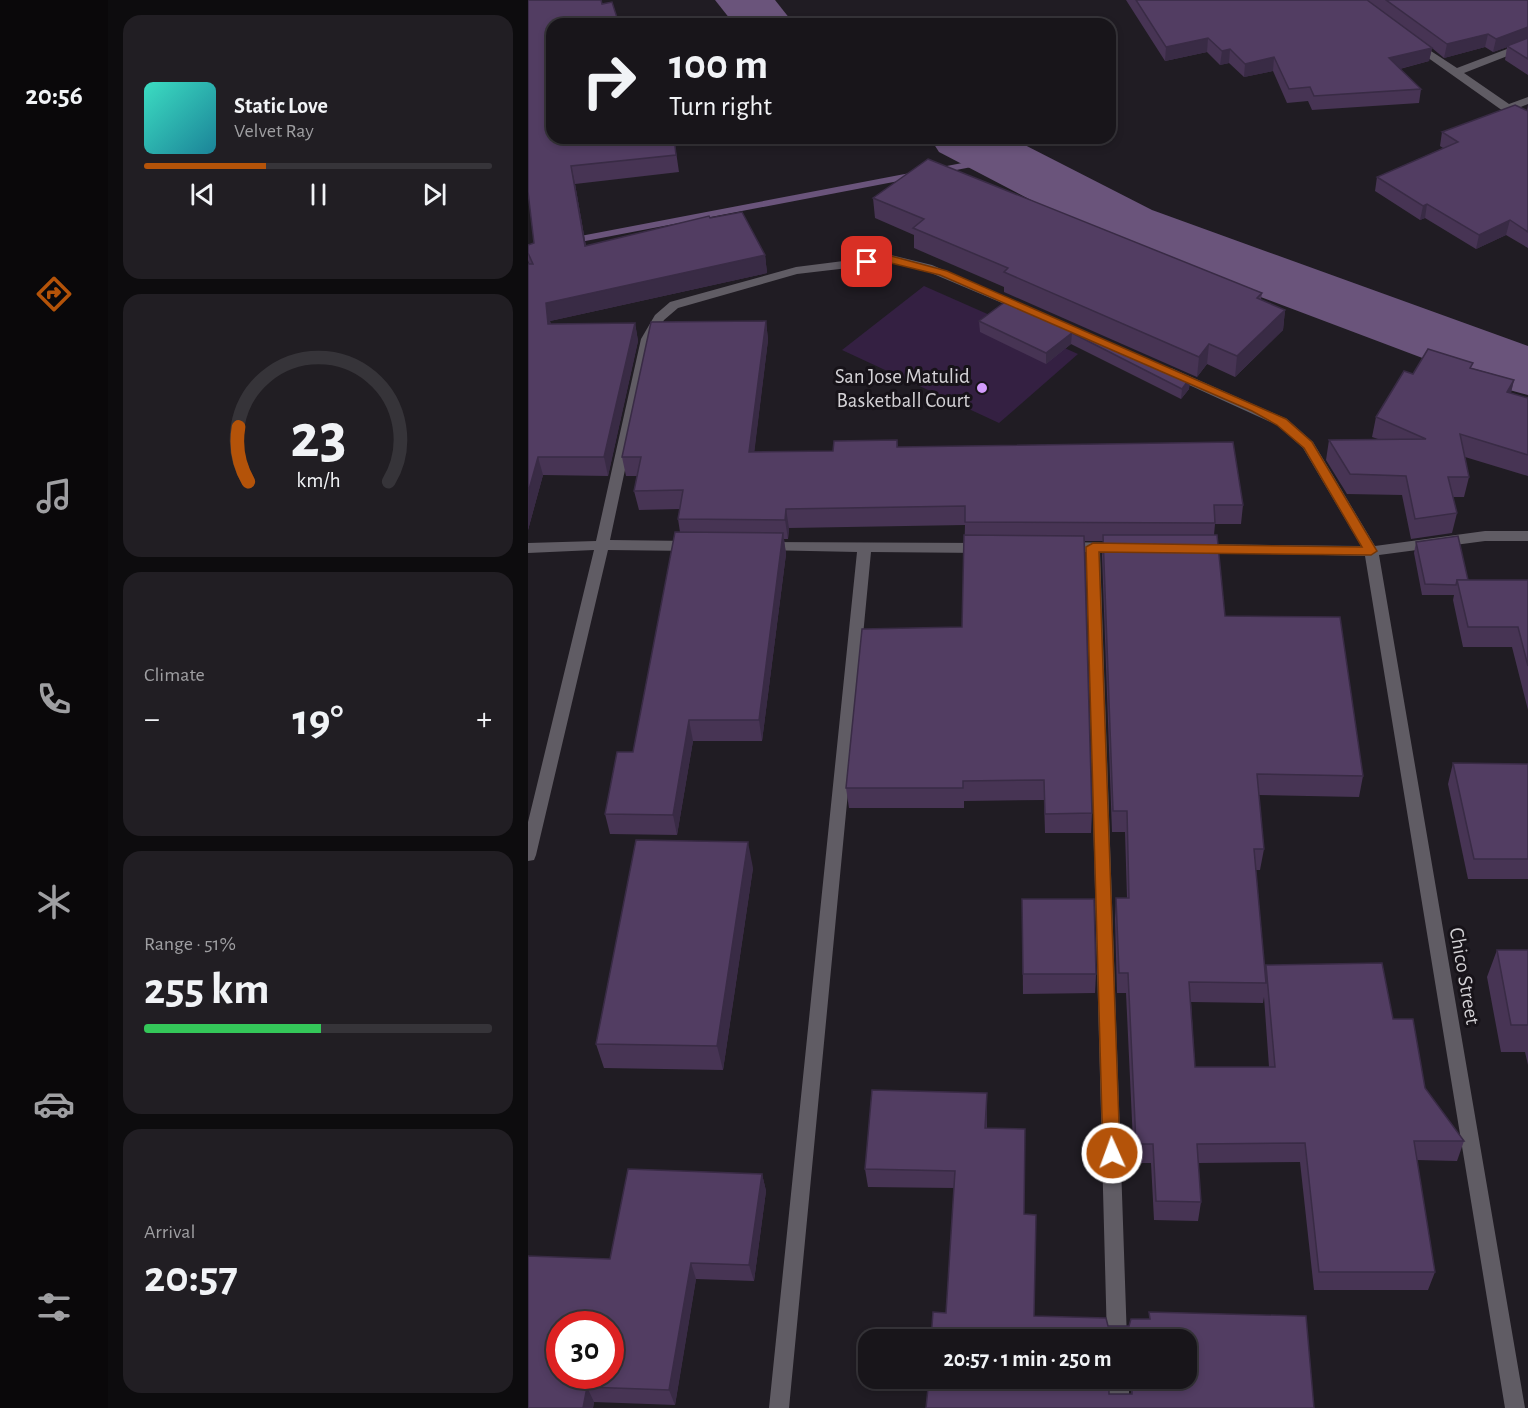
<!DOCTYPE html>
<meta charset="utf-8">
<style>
body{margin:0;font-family:"Alegreya Sans",sans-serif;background:#211e23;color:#f1f3f6;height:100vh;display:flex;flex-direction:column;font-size:22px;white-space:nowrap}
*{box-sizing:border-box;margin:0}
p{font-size:20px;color:#9f9fa2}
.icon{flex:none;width:33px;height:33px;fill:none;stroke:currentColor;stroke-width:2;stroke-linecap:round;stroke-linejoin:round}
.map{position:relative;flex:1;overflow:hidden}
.details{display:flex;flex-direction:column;gap:15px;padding:15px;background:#0d0c0e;width:420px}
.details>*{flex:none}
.guide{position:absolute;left:18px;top:18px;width:570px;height:126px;border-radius:18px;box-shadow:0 3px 9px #0003,0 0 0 2px #363439;background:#18151a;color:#f1f3f6;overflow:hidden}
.speed{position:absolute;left:18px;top:1311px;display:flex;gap:12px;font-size:30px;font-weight:700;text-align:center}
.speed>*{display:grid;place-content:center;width:78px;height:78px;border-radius:50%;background:#18151a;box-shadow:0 3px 9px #0003,0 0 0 2px #363439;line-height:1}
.speed .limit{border:9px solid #d22;background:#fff;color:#111}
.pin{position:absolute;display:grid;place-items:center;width:51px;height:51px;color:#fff;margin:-26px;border-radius:12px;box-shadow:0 3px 9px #0006}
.me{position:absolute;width:66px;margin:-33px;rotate:358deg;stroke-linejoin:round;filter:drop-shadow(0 0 4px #0008)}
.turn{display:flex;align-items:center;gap:21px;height:126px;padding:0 24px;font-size:27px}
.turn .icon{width:78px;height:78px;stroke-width:2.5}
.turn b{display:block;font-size:42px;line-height:51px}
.big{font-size:45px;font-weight:700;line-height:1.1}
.details .tile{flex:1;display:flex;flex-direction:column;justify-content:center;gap:9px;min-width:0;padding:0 21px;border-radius:18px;background:#211e23}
.details .dial{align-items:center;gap:0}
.dial svg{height:156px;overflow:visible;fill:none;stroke:#363439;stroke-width:7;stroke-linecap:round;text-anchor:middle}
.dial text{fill:#f1f3f6;stroke:none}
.song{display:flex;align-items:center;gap:18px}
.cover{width:72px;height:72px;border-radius:9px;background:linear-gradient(135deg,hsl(170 70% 55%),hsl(190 70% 35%))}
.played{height:6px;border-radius:3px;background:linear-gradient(90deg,#b45309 35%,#363439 35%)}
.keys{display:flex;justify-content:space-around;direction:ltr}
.heat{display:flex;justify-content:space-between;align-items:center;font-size:33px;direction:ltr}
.charge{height:9px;border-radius:4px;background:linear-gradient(90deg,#34c759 51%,#363439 0)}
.trip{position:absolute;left:330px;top:1329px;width:339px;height:60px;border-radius:18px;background:#18151a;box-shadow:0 3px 9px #0003,0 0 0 2px #363439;font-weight:700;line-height:60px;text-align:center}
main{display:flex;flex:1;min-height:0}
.dock{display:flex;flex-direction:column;width:108px;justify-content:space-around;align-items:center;background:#0a080a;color:#9f9fa2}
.dock .icon{width:42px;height:42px}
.dock .on{color:#b45309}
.dock b{font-size:27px;color:#f1f3f6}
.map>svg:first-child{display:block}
.green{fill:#342042}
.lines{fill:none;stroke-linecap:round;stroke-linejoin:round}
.stream{fill:#6a547b;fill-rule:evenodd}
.river{fill:#6a547b;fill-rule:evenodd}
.street{fill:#605c64;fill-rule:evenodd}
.wall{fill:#473454;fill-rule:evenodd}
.shaded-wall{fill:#392b45}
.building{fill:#523d62;stroke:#392b45;stroke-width:1.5;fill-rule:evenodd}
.route{fill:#b45309;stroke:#753606;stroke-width:1.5}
.poi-dot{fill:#d39cfc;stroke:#171319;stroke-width:2}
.labels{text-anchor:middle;stroke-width:6;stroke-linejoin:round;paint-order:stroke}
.poi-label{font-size:21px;fill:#d3d1d5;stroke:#171319;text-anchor:end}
.street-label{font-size:21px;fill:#d3d1d5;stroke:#171319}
</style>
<main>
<nav class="dock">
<b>20:56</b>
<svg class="icon on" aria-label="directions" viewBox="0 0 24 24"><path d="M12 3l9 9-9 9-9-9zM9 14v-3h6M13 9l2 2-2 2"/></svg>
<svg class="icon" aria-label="music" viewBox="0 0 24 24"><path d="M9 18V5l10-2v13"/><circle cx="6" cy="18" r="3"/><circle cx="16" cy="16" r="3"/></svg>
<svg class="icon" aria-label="phone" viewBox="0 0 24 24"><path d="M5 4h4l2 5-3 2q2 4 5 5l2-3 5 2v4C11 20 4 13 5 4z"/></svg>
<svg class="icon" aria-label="climate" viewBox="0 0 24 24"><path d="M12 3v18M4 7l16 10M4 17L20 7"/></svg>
<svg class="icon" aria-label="car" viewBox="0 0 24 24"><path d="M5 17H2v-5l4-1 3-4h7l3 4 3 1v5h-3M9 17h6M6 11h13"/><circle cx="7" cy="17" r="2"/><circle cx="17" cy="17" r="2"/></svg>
<svg class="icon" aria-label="filters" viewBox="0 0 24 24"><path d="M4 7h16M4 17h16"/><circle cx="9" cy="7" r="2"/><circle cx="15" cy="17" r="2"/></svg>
</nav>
<section class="details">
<div class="tile">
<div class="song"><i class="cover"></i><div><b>Static Love</b><p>Velvet Ray</p></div></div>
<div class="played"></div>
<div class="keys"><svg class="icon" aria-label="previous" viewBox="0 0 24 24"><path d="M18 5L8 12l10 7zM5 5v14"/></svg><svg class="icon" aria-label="pause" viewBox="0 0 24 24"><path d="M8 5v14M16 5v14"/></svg><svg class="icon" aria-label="next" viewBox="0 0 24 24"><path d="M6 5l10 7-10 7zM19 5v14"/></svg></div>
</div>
<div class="tile dial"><svg viewBox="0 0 100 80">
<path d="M14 69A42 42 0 1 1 86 69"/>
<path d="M14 69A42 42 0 0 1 9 41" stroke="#b45309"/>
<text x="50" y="56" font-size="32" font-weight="700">23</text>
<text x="50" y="72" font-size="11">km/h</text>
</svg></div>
<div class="tile"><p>Climate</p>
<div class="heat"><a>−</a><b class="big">19°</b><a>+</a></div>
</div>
<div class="tile"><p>Range · 51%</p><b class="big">255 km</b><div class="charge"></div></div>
<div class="tile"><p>Arrival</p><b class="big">20:57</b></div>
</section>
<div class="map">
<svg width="1000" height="1408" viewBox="0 0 1000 1408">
<rect width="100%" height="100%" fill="#201c23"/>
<!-- green -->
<path class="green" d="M396 286 550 354 471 423 314 350Z"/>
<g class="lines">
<!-- stream -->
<path class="stream" d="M471 156 476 159 475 161 0 252V246Z"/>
<!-- river -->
<g class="river">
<path d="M187 0H247L266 24H206Z"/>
<path d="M402 138H483L624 210 1000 346V395L974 388 576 238 411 152Z"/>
</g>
<!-- street -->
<g class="street">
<path d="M886 40 929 68 1000 41V48L936 73 981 104 1000 97V104L988 109 1000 117V125L975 111 882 45 881 43Z"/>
<path d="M363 255 404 265 503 308 497 312 493 311 396 270 363 263 269 274 150 308 136 320 125 339 82 540 164 541 171 546 164 551 80 550 8 855 6 860 0 861V822L66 550 0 553V543L68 541 113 339 127 315 142 302 268 267Z"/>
<path d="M643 368 759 419 785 442 847 546 957 531H1000V541H957L851 555 997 1408H977L837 556 666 552 664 549 666 546 671 544 833 546 775 448 749 425 639 375 637 372Z"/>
<path d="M236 542 455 543 462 548 455 553 343 552 261 1408H241L329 552 231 550 229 547 231 544Z"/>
<path d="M536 542 593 543 600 548 593 553 572 552 599 1340H579L558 552 531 550 529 547Z"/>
<rect x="581" y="1378" width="20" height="30"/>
</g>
</g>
<!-- wall -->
<g class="wall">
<path d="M598 0H1000V75L977 60 979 47 965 52 957 47 916 58 904 48 901 61 872 69 893 89 891 103 784 110 780 101 759 103 745 71 716 77 701 63 692 65 679 52 637 61Z"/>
<path d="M24 24 146 138 151 172 47 184 58 246 182 218 237 255 239 273 22 321 23 324 107 323 110 341 80 476 15 475 0 530V264H1L0 260V245L6 243Z"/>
<path d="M1000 105V248L978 235 948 249 897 218 892 220 847 191 849 177 915 148 912 146 914 132 999 111Z"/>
<path d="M345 198 734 293 733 300 757 310 755 330 707 377 679 364 669 377 476 292V287L386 248V235L347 218Z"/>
<path d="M481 299 662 378 661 389 653 399 543 344 518 364 452 332 451 321Z"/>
<path d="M238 321 240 340 226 452 305 451 369 440 370 447 715 505 713 524H687L686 535 697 616 835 776 831 797 731 795 736 849 732 870H728L737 971 738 965 865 1019 897 1088 936 1141 929 1161 889 1160 907 1272 900 1290H786L772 1162 670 1163 673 1202 670 1221 626 1220 623 1163H606L598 993H589L587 919 588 898H599L597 832H584L574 556 575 541H557L564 813 563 833H517L516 800 436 801V808H321L318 788 434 627 437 525 261 528 260 539H256L258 554 234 741H165L149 835 82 834 77 814 105 752 152 532 150 519 152 509 111 510 106 491 109 476H98L94 457ZM736 997 741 1067H667L663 1002 735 1003Z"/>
<path d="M944 368 986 380 983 393 1000 398V476L937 457 941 477 936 497H925L929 513 924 533 883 539 874 495 819 494 798 460 801 440 850 439 844 437 848 417 885 374Z"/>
<path d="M888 542 940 580H1000V710L984 647H935L925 600 926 595H894L886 553Z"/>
<path d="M925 763 1000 764V879H940L920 784Z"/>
<path d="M225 868 195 1070 76 1068 68 1044Z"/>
<path d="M494 899 568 974 567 993 495 994Z"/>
<path d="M969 950H1000V1065L997 1052H973L959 977Z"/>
<path d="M459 1111V1128L496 1214 506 1316 580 1326H601L621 1319V1312L786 1408 581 1394H603V1378H658V1340L418 1313 426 1188 340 1187 337 1169Z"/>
<path d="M234 1174 238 1191 226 1281 168 1279 147 1405 66 1402 65 1408H0L82 1259Z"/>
</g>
<!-- shaded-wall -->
<g class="shaded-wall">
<path d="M1000 27V40L965 52 968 39Z"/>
<path d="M960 34 957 47 916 58 919 44Z"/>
<path d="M680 38 679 52 637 61 638 47Z"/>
<path d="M904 48 901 61 859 72 861 58Z"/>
<path d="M702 49 701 63 692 65 694 51Z"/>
<path d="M746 57 745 71 716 77 717 64Z"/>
<path d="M43 166 47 184 61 264 57 246Z"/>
<path d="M899 204 897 218 892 220 895 206Z"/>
<path d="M982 220 978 235 948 249 951 235Z"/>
<path d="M237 255 239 273 22 321 25 342 20 324 18 303Z"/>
<path d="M757 310 755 330 707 377 709 356Z"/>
<path d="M238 321 240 340 224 471 221 452Z"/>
<path d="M107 323 110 341 80 476 76 457Z"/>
<path d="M544 333 543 344 518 364V353Z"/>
<path d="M681 344 679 364 669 377 671 357Z"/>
<path d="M662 378 661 389 653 399 654 389Z"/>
<path d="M986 380 981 400 979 392Z"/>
<path d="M10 457 15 475 0 530V493Z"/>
<path d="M258 509 261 528 260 539 257 520Z"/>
<path d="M255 533 258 554 234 741 231 720Z"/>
<path d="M161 720 165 741 149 835 145 815Z"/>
<path d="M220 842 225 868 195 1070 189 1046Z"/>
<path d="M459 1093V1111L458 1146 457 1128Z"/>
<path d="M234 1174 238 1191 226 1281 221 1265Z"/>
<path d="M163 1263 168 1279 147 1405 141 1390Z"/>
<path d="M59 1387 66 1402 65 1408H55Z"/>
</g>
<!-- building -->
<g class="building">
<path d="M0 0H73L74 4 84 2 91 24H24V138H146L148 155 43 166 57 246 181 216 182 218 214 212 237 255 18 303 20 324 107 323 76 457H10L0 493V264H5L0 253V245L6 243 0 192Z"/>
<path d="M608 0H839L904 48 861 58 893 89 786 96 782 87 761 89 746 57 717 64 702 49 694 51 680 38 638 47Z"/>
<path d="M858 0H1000V27L968 39 960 34 919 44Z"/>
<path d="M1000 38V59L979 46Z"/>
<path d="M987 105 1000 111V232L982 220 951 235 899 204 895 206 849 177 930 142 914 132Z"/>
<path d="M400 159 734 293 729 298 757 310 709 356 681 344 671 357 476 272 480 268 385 228 396 219 345 198Z"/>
<path d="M481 299 662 378 654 389 544 333 518 353 451 321Z"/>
<path d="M238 321 221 452 305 451 306 441 369 440V447L705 442 715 505H686L687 523 437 522V506L258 509 257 520 150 519 155 490 106 491 113 457H94L123 322Z"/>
<path d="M900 349 945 363 942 368 986 380 979 392 1000 398V455L932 434 941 477H920L929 513 887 519 878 476 822 474 801 440 898 439 848 417 876 371 885 374Z"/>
<path d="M147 532 255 533 231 720H161L145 815 77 814 89 752H105Z"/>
<path d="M436 535 556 536 564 813 517 814 516 780 435 781V788H318L334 629 434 627Z"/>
<path d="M575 535H689L697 616 812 617 835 776 729 774 736 849H726L738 983 661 982 667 1067H747L738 965 854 963 865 1019H885L897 1088 936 1141H886L907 1272H791L777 1143 669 1144 673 1202 628 1201 625 1144H608L600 973H591L588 898H601L599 811H585Z"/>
<path d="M930 536 940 580H929L928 585 897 584 888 542Z"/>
<path d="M929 580H1000V666L990 627H940Z"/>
<path d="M925 763 1000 764V859H946Z"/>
<path d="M108 840 220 842 189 1046 68 1044Z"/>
<path d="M494 899H566L568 974H495Z"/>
<path d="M969 950H1000V1025H983Z"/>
<path d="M344 1090 459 1093 457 1128 497 1129 496 1214 508 1215 506 1316 578 1318 580 1326H601L603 1319H622L621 1312 778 1316 786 1408H398L401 1378H581V1394H604V1378H658V1340H403L405 1312 418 1313 427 1171 337 1169Z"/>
<path d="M100 1169 234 1174 221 1265 163 1263 141 1390 59 1387 55 1408H0V1256L82 1259ZM32 1324H82V1376H32Z"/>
</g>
<!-- route -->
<path class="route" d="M363 256 419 271 758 419 784 442 849 551 843 555 571 552 592 1153 589 1158 584 1161 578 1158 575 1153 558 547 565 543 834 547 776 448 749 425 724 411 412 275 363 263 339 266 334 262 339 259Z"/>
<!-- markers -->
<circle class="poi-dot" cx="454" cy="388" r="6"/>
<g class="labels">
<!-- poi labels -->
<g class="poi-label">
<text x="442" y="383">San Jose Matulid<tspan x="442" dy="24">Basketball Court</tspan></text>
</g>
<!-- street labels -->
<g class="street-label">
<text transform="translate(937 976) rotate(80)" y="7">Chico Street</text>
</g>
</g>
</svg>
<div class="speed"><div class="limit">30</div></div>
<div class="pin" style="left:339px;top:262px;background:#d93025"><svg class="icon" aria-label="arrive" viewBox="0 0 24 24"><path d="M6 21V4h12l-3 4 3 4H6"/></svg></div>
<svg class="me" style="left:584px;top:1153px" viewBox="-20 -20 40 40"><circle r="17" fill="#b45309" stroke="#fff" stroke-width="3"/><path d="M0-11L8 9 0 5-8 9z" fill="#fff"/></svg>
<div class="trip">20:57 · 1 min · 250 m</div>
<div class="guide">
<div class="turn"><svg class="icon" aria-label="right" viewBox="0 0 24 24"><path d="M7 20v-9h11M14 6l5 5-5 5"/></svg><div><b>100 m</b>Turn right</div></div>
</div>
</div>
</main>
